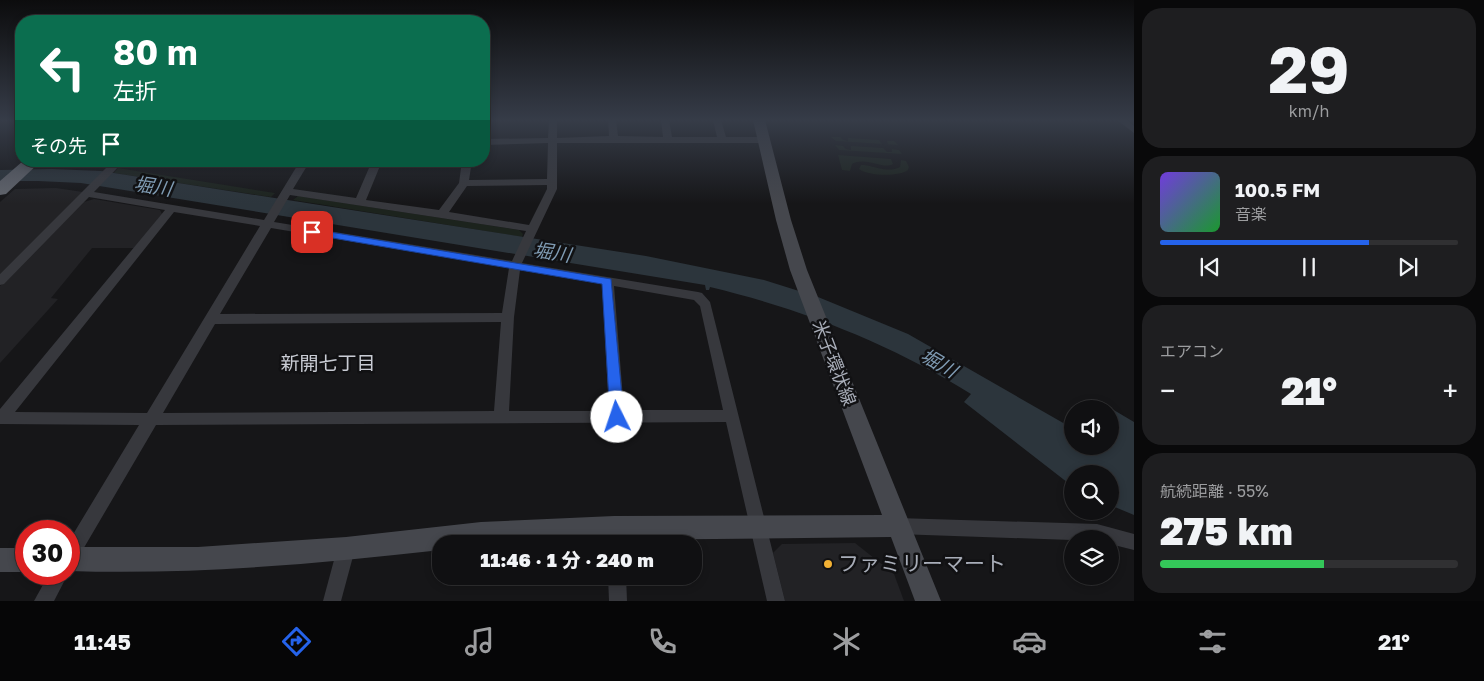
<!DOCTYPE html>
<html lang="ja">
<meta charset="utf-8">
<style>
body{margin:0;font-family:"Golos Text","Noto Sans JP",sans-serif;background:#1e1e20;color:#f1f3f6;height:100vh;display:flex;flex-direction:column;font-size:19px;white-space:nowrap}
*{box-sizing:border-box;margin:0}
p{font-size:16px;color:#9c9d9f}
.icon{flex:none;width:28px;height:28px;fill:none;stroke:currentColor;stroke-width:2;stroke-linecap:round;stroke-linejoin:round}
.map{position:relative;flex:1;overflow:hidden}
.sheet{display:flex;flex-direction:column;gap:8px;padding:8px;background:#09090a;width:350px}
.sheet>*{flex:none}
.top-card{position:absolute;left:15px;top:15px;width:475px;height:152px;border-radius:20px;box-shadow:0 2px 8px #0003,0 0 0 1px #303032;background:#0b6e4f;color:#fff;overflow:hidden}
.fabs{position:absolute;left:1064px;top:400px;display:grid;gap:10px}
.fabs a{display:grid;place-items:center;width:55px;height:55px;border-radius:50%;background:#101012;box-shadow:0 2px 8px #0003,0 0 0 1px #303032;font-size:25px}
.speed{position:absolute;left:15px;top:520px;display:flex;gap:10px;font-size:25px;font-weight:700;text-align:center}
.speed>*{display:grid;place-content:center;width:65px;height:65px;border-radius:50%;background:#101012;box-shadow:0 2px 8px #0003,0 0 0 1px #303032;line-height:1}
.speed .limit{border:8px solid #d22;background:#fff;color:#111}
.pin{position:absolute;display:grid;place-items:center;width:42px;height:42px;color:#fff;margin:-21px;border-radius:10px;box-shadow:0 2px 8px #0006}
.me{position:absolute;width:55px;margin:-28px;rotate:356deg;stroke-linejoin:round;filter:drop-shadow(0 0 4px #0008)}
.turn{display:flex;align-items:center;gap:18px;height:105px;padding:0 15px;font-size:22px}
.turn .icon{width:65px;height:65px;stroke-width:2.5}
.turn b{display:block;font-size:35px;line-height:42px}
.then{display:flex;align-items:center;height:48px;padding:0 15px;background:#0003;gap:10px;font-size:19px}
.big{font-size:38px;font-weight:800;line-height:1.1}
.sheet .tile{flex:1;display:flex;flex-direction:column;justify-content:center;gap:8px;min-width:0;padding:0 18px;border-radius:20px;background:#1e1e20}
.sheet .dial{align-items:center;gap:0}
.dial b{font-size:65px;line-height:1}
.song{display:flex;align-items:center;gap:15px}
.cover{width:60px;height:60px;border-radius:8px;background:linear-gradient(135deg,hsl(260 70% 55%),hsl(130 70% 35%))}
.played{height:5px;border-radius:2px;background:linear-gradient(90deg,#2563eb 70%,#303032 70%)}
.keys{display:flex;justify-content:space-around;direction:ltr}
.heat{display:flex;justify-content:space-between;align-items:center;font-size:28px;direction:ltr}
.charge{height:8px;border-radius:4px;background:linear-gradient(90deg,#34c759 55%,#303032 0)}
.trip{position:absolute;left:432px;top:535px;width:270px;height:50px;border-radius:20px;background:#101012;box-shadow:0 2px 8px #0003,0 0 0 1px #303032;font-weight:800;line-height:50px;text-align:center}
.menu{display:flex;height:80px;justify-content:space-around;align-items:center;background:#060607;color:#9c9d9f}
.menu .icon{width:35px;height:35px}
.menu .on{color:#2563eb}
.menu b{font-size:22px;color:#f1f3f6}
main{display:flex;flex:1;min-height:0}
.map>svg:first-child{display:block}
.built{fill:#222225}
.green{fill:#1c231d}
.water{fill:#2c353c}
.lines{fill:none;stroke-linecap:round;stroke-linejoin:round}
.street{fill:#37383d;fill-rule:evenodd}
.secondary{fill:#45474d;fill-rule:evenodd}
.highway{fill:#63666e;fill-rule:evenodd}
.route{fill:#2563eb;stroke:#184099}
.poi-dot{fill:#f2b134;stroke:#111113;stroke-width:2}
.labels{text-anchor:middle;stroke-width:5;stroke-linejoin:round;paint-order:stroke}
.street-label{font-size:18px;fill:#a8adb8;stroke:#111113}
.water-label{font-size:19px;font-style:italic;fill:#7f9bb3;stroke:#111113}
.neighbourhood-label{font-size:19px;fill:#c9ccd4;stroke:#111113}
.near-poi-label{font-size:21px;fill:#a8adb8;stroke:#111113;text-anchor:start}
</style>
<main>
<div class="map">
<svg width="1134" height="601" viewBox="0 0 1134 601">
<rect width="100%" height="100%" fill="#161618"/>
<!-- built -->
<g class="built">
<path d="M56 188 83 192 0 274V202L15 189Z"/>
<path d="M94 199 160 210 162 214 134 248H92L51 298 58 299 0 363V286L84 202Z"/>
<path d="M855 543 894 574 904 601H785L773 553 782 544Z"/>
</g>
<!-- green -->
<g class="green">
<path d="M831 137H840L843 140 848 141V138L879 140 882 144H888L887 141H894L898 145 836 141Z"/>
<path d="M835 145 843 146 846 149 851 150V146L883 148 887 152H892V149L899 150 902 154 839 150Z"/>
<path d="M838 155 891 159 893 164C883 170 866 156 852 164L850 171 842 170Z"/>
<path d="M901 160 906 161 909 167 908 170C900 177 867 176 859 169L861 165H864C877 167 888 173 900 167Z"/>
<path d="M118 168 275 193 271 197 114 173Z"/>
<path d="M298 196 519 230 523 234 522 237 293 200Z"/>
</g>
<!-- water -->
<path class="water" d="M52 169 101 171 191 185 646 256 764 280 818 297 908 334 1072 428V446H1110V412L1112 409 1134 422V515L1110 505V474H1072V486L964 402 971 394C891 344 802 309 710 287L709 290H706L705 285 81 183 38 181H0V170Z"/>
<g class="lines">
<!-- street -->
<g class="street">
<path d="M549 120H557V138L609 136 608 120H616L618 136 663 137 661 120H669L672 137H717L713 120H721L726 137H764L769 140 764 143H557V189L522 263 698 292 702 293 710 302 785 601H767L726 422 156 425 75 563 69 566V541L139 425 0 424V409L165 210 89 197 4 284 0 285V274L113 161H124L94 192 264 220 300 161H310L293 189 356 198 372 161H382L366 200 439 210 459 183 462 161H472L469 180 547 179 548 143 484 145V139L548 138ZM547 185V189L529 225 449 212 467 186ZM290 195 526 231 512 261 274 222ZM174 212 260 226 147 413 15 412ZM271 228 509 268 502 313 220 314ZM520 270 602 284 609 411H509L514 317ZM614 286 694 300 700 306 723 410H624ZM501 322 494 411 163 413 215 324Z"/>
<path d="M1117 120H1127L1134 126V133Z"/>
<path d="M897 518 1097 524 1134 534V550L1110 544V539L1072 540 897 534 891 532 888 526 891 520Z"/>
<path d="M614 520 620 522 623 528 624 544H606L605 528 608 522Z"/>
<path d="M346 540 352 543 355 549 341 601H323L337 549 340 543Z"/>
<path d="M49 574H68L54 601H34Z"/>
<path d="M608 576H626L627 601H609Z"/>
</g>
<!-- secondary -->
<g class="secondary">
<path d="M753 120H765L791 220 807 270 941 601H915L891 537 614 540 522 544H441V550C317 564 193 575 69 571V547H198L346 537 481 522 614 516 882 515 790 270 776 220Z"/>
<rect x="0" y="548" width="26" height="24"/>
</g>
<!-- highway -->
<path class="highway" d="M23 161H41L6 194 0 195V181Z"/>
</g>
<!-- sky -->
<linearGradient id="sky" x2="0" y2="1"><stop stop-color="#0c0c0d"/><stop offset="0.59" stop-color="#363c48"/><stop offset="1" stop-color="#363c48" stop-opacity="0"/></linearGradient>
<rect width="1134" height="204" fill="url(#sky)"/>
<!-- route -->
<path class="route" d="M312 229 611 279 624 417 622 421 617 422 612 421 610 417 602 284 309 234 307 232Z"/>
<!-- markers -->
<circle class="poi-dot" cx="828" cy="564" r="5"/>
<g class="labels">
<!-- street labels -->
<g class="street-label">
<text transform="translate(834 363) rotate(69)" y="6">米子環状線</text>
</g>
<!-- water labels -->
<g class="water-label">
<text transform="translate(153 186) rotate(9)" y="7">堀川</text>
<text transform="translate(552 252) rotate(9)" y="7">堀川</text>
<text transform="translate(939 363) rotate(30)" y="7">堀川</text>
</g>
<!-- neighbourhood labels -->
<g class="neighbourhood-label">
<text x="328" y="370">新開七丁目</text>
</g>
<!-- near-poi labels -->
<g class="near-poi-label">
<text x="838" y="571">ファミリーマート</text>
</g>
</g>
</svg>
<div class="fabs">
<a><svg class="icon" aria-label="sound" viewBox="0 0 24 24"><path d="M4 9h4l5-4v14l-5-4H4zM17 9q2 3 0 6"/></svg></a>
<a><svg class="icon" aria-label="search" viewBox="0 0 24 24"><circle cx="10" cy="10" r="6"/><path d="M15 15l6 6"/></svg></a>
<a><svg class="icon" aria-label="layers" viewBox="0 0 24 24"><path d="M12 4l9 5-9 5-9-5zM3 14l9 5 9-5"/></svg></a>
</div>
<div class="speed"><div class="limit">30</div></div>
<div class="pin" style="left:312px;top:232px;background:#d93025"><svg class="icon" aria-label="arrive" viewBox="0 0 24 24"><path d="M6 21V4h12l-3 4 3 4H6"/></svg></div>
<svg class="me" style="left:617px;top:417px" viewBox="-20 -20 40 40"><circle r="19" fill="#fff"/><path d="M0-13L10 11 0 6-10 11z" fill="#2563eb"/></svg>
<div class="trip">11:46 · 1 分 · 240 m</div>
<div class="top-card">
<div class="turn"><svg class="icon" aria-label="left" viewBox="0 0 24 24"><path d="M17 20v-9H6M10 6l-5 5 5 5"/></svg><div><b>80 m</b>左折</div></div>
<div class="then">その先<svg class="icon" aria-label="arrive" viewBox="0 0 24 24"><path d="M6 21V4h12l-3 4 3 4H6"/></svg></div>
</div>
</div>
<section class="sheet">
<div class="tile dial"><b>29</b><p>km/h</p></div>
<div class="tile">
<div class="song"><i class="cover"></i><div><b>100.5 FM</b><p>音楽</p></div></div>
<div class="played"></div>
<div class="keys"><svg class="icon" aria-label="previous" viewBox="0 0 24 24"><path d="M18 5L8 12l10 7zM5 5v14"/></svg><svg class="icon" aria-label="pause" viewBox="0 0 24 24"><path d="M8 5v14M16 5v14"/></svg><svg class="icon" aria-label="next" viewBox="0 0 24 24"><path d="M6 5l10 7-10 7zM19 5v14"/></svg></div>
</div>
<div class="tile"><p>エアコン</p>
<div class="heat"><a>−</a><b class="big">21°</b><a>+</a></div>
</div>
<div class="tile"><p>航続距離 · 55%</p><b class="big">275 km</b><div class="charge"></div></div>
</section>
</main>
<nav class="menu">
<b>11:45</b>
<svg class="icon on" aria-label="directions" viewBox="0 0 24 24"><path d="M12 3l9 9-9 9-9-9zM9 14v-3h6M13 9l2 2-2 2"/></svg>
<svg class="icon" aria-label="music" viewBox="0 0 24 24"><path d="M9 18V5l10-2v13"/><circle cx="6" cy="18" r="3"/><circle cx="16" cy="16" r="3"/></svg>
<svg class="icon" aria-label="phone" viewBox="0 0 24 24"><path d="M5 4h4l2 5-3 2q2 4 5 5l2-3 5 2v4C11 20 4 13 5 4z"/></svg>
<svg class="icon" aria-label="climate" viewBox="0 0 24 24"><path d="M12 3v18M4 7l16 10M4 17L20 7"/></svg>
<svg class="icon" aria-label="car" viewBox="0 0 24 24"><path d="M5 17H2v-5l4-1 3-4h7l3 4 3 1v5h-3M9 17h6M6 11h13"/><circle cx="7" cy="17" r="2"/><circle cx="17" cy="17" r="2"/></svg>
<svg class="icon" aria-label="filters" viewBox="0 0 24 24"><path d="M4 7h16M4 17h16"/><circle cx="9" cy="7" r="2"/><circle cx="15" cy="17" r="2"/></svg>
<b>21°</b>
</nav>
